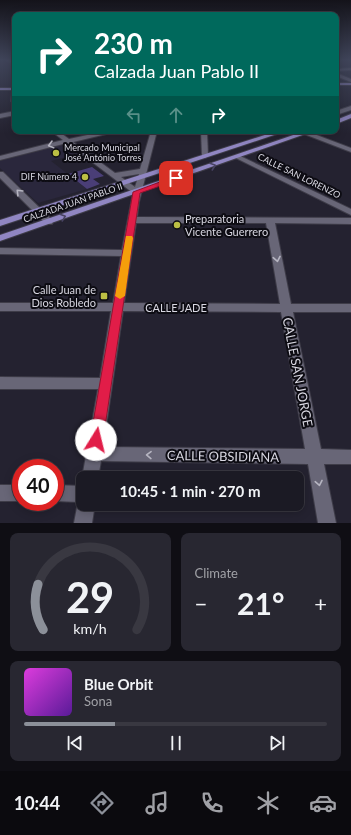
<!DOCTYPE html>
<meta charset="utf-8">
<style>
body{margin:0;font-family:Lato,sans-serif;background:#282731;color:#f1f3f6;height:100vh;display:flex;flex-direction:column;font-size:15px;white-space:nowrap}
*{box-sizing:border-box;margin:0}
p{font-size:13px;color:#a0a1a6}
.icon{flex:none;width:22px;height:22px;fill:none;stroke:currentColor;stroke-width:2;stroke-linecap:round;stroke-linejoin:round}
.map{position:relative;height:523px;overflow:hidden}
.sheet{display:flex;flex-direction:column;gap:10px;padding:10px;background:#0f0e14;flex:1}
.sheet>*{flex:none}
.hud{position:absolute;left:12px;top:12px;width:327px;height:122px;border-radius:8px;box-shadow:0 2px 10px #0003,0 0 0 1px #393841;background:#00695c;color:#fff;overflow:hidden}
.speed{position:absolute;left:12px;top:459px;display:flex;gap:8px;font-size:20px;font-weight:700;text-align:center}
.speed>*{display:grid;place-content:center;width:52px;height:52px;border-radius:50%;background:#1b1a24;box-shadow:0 2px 10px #0003,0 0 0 1px #393841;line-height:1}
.speed .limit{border:6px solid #d22;background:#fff;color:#111}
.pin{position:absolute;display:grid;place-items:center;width:34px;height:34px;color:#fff;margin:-17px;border-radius:8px;box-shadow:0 2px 6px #0006}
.me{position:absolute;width:44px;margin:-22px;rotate:9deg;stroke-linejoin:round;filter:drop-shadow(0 0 3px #0008)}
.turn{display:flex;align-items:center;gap:14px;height:84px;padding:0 16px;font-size:18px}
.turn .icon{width:52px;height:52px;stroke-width:2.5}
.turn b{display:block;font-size:28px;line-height:34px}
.lanes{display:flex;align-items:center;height:38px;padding:0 16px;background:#0003;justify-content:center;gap:20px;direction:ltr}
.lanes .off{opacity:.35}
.big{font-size:30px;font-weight:700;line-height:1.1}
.sheet .card{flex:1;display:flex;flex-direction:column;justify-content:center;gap:6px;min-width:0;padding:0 14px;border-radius:8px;background:#282731}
.sheet .dial{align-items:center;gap:0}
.dial svg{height:104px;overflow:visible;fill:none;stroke:#393841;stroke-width:7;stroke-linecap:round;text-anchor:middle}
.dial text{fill:#f1f3f6;stroke:none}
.song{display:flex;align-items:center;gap:12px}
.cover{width:48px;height:48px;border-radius:6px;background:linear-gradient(135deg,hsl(300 70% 55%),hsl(270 70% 35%))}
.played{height:4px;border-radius:2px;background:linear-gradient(90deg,#8c9099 30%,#393841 30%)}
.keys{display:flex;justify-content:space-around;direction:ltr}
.heat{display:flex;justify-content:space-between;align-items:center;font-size:22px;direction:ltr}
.sheet .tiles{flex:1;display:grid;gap:10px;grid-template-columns:1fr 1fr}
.card:last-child{grid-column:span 2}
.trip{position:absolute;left:76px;top:471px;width:228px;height:40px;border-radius:8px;background:#1b1a24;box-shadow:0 2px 10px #0003,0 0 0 1px #393841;font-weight:700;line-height:40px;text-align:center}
.dock{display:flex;height:64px;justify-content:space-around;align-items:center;background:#0b0a0e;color:#a0a1a6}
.dock .icon{width:28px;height:28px}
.dock .current{color:#8c9099}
.dock b{font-size:18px;color:#f1f3f6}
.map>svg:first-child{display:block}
.built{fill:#2a273c}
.building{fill:#4a3e77}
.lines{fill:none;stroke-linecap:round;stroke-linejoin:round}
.minor-casing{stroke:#3e3c48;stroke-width:2}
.major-casing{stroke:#3e3c48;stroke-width:2}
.minor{fill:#686677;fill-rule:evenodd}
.major{fill:#9086c2;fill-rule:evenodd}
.oneway{stroke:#b6b5c1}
.oneway2{stroke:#484362}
.route{fill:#e11d48;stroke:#92132f}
.slow{fill:#f59e0b}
.poi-dot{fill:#bcbf44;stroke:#0d0c13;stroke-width:1.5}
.labels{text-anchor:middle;stroke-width:4;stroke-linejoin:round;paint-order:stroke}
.far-poi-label{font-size:9px;fill:#d8d7e1;stroke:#0d0c13;text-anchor:start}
.far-street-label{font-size:9px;fill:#d8d7e1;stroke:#0d0c13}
.poi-label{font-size:11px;fill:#d8d7e1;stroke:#0d0c13;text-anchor:start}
.street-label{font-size:11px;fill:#d8d7e1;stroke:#0d0c13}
.near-street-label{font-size:13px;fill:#d8d7e1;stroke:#0d0c13}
</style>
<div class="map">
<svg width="351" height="523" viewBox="0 0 351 523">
<rect width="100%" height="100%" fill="#242230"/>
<!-- built -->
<path class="built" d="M61 145 74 155 51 161 87 189 38 203 0 168V161Z"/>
<!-- building -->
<path class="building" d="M92 167 104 176 93 179 100 184 87 189 68 174Z"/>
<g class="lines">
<defs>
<g id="minor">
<path d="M6 60 15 61V63L7 61Z"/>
<path d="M351 68V70L336 71V69Z"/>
<path d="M336 73 351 79V82L336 76Z"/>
<path d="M15 90V105L11 101 12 92Z"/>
<path d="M351 106V110L336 115V111Z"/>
<path d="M15 111V115L0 118V114Z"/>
<path d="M51 131H58L69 139 106 131H119L73 142 115 173 140 169 151 131H157L139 202 137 217 351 218V224L275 223 291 304H351V312H293L321 449 351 450V464H324L336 523H318L308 464 101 461 98 478H83V481L82 478 98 389H0V377L100 378 111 311H0V303H113L121 256 0 254V248L122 250 133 193 67 143 0 160V156L63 140ZM139 174 135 187 121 177ZM136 223H266L280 304 124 303ZM123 311 281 312 305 449 103 447Z"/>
<path d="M201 131H207L208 156 205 158 202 156Z"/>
<path d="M306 131 351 148V152L304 134V132Z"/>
<path d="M238 155 351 209V215L236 158 235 157Z"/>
<path d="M0 172H3L52 220 53 222 52 224H46L0 178Z"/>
<rect x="0" y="485" width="21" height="16"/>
<path d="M55 485 83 486V504H95L92 523H74L78 502 55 501Z"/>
</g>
<g id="major">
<rect x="336" y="83" width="15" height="2"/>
<rect x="0" y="88" width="15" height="2"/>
<path d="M351 114V118L336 124V120Z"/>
<path d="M277 131H286L0 226V220Z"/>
<path d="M305 131H314L0 241V235Z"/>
</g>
</defs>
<!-- minor casing -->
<use href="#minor" class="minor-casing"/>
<!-- major casing -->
<use href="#major" class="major-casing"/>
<!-- minor -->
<use href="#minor" class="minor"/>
<!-- major -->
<use href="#major" class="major"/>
</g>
<!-- one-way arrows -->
<defs><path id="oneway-chevron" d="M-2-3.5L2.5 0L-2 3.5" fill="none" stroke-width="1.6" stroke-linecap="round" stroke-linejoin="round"/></defs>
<g class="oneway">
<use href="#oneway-chevron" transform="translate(51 145) rotate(165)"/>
<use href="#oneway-chevron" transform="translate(19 192) rotate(-135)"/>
<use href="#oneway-chevron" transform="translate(277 259) rotate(79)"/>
<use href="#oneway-chevron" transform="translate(149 455) rotate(-179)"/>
<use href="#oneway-chevron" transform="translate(319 483) rotate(79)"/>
</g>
<g class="oneway2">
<use href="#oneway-chevron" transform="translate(213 166) rotate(-19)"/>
<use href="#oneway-chevron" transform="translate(63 217) rotate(-19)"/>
</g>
<!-- sky -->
<linearGradient id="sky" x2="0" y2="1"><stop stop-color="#14131a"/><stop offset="0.45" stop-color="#3f4459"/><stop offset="1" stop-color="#3f4459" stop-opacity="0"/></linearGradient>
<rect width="351" height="133" fill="url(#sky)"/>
<!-- route -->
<path class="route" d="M176 176 178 177V180L140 193 103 440 101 445 96 447 92 445 90 440 133 192Z"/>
<!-- slow -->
<path class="slow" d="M126 236H132L133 238 125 296 120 299 115 296Z"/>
<!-- markers -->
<g class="poi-dot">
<circle cx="56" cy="153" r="4"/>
<circle cx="85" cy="177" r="4"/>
<circle cx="177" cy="225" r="4"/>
<rect x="100" y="292" width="8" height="8" rx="2"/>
</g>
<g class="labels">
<!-- far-poi labels -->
<g class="far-poi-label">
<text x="64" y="151">Mercado Municipal<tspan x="64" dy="10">José António Torres</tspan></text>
<text x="77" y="180" text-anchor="end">DIF Número 4</text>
</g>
<!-- far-street labels -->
<g class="far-street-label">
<text transform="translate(299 176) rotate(26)" y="3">CALLE SAN LORENZO</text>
<text transform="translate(73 203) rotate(-19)" y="3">CALZADA JUAN PABLO II</text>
</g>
<!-- poi labels -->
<g class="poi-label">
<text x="185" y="223">Preparatoria<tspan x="185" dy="13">Vicente Guerrero</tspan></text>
<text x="96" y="294" text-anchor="end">Calle Juan de<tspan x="96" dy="13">Dios Robledo</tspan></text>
</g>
<!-- street labels -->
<g class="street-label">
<text x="176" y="312">CALLE JADE</text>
</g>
<!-- near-street labels -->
<g class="near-street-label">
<text transform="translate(298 372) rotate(79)" y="5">CALLE SAN JORGE</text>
<text transform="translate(223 456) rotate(1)" y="5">CALLE OBSIDIANA</text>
</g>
</g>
</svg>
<div class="speed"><div class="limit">40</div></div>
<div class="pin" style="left:176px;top:178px;background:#d93025"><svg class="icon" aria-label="arrive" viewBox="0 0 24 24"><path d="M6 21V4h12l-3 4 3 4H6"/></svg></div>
<svg class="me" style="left:96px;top:440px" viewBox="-20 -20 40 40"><circle r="19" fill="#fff"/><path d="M0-13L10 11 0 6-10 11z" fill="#e11d48"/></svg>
<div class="trip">10:45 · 1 min · 270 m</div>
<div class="hud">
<div class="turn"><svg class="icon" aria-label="right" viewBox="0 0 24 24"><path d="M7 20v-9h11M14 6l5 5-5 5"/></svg><div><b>230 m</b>Calzada Juan Pablo II</div></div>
<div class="lanes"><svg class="icon off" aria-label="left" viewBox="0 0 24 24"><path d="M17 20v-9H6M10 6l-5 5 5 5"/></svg><svg class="icon off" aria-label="ahead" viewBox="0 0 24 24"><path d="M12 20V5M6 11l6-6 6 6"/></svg><svg class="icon" aria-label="right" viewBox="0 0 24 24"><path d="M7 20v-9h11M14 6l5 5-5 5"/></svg></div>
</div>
</div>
<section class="sheet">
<div class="tiles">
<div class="card dial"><svg viewBox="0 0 100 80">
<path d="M14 69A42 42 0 1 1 86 69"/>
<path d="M14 69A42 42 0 0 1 10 34" stroke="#8c9099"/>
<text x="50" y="56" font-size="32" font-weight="700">29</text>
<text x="50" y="72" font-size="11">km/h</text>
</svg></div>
<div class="card"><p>Climate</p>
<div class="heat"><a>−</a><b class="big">21°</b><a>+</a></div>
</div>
<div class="card">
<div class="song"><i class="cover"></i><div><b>Blue Orbit</b><p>Sona</p></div></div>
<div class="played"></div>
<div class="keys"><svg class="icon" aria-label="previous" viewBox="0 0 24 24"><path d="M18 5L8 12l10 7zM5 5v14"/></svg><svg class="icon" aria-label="pause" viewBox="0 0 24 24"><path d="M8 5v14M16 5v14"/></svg><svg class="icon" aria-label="next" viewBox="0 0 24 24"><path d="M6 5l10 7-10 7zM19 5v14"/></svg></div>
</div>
</div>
</section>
<nav class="dock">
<b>10:44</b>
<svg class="icon current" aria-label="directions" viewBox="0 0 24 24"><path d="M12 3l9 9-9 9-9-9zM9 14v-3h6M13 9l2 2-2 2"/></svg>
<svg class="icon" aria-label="music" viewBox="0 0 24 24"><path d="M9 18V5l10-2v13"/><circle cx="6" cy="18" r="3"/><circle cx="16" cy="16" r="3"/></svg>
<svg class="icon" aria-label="phone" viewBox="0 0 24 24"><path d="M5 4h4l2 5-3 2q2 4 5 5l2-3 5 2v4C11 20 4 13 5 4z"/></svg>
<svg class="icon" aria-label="climate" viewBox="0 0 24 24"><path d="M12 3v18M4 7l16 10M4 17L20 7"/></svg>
<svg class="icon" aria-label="car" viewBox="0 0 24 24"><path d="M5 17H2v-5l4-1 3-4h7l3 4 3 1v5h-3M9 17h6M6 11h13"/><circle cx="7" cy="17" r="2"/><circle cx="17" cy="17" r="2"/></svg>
</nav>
